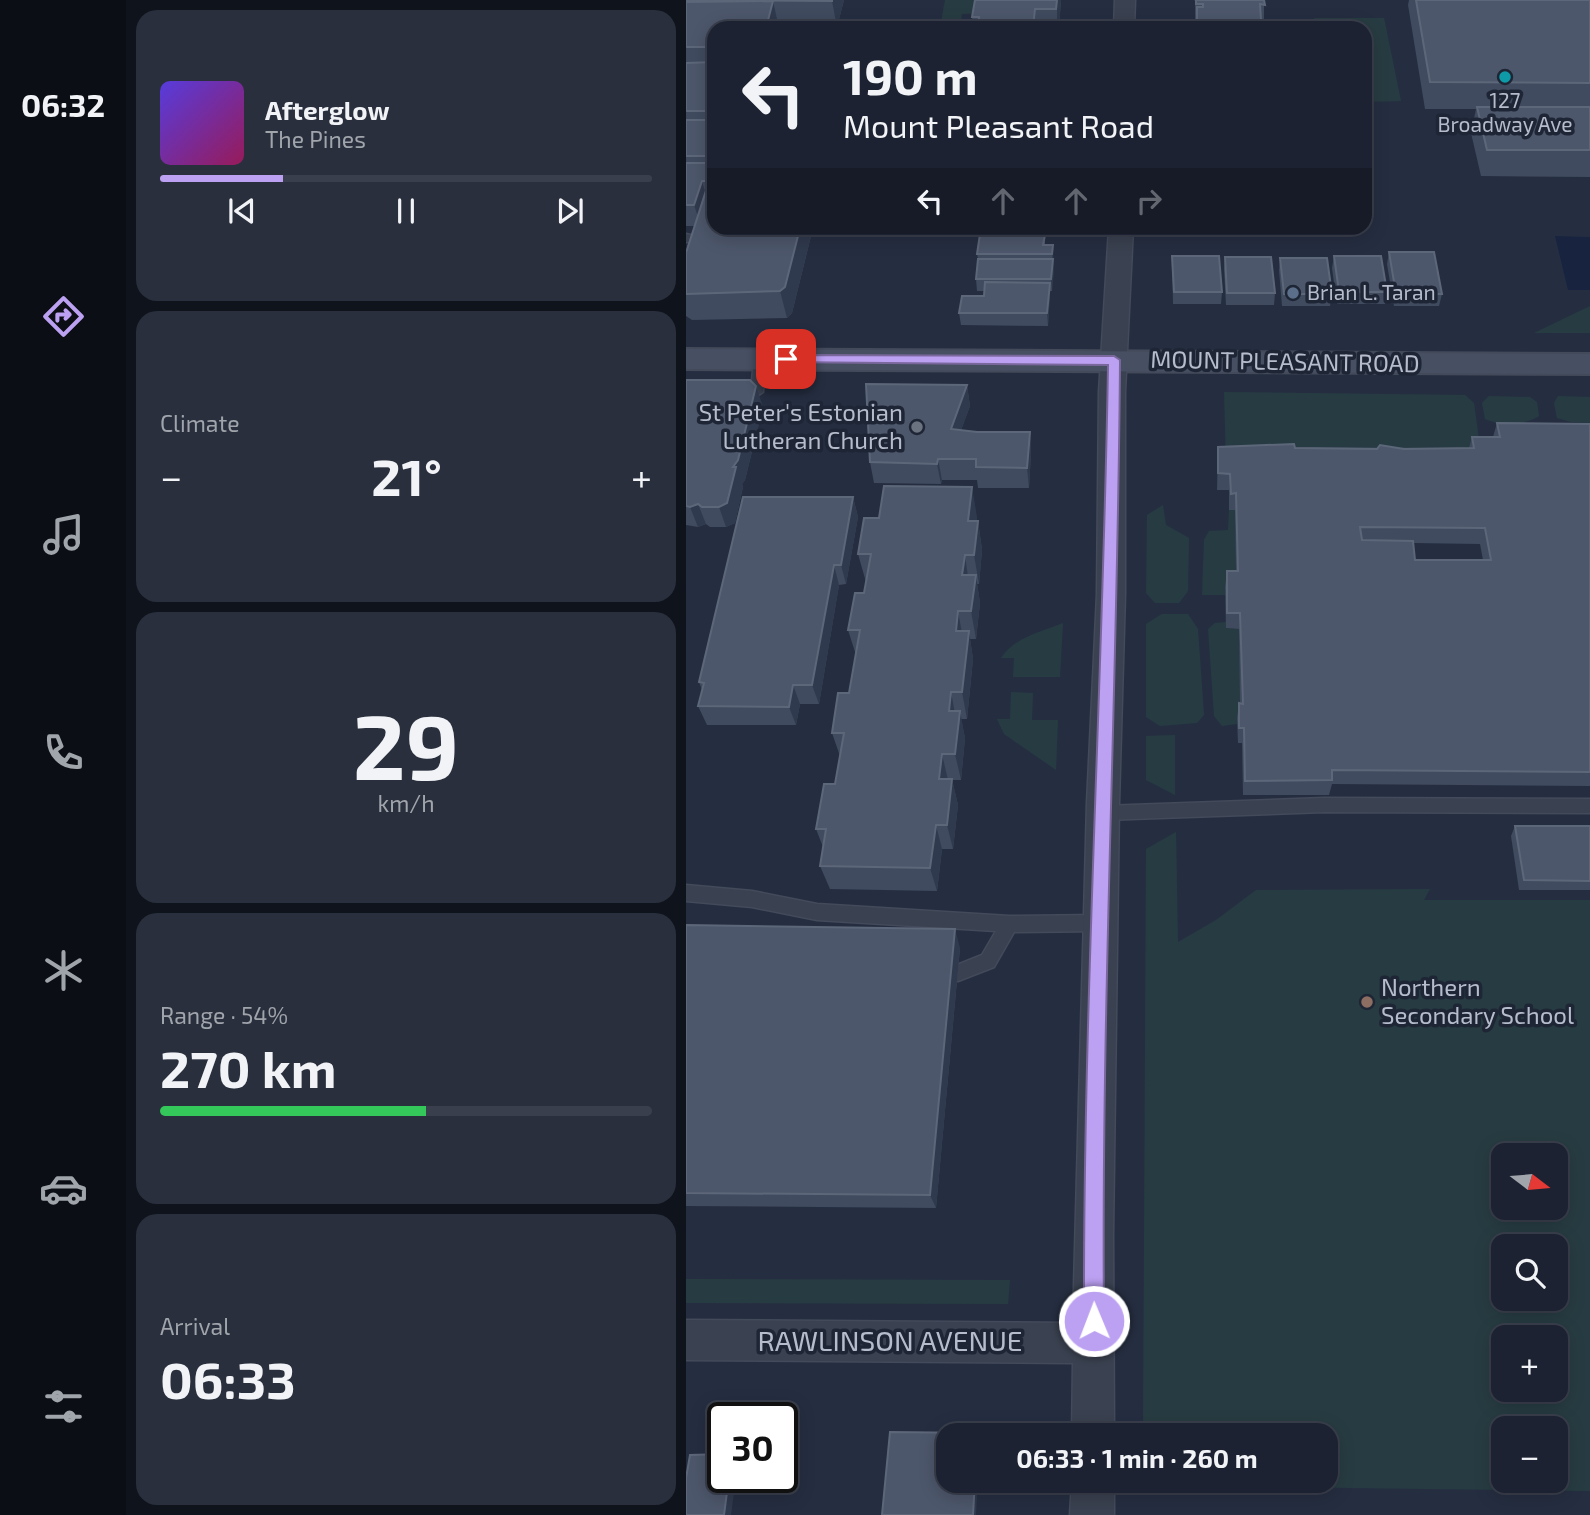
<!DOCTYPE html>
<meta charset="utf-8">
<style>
body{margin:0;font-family:"Exo 2",sans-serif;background:#292f3d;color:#f1f3f6;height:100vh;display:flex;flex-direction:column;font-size:26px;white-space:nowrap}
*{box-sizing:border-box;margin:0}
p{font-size:23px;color:#a0a4ab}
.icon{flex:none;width:38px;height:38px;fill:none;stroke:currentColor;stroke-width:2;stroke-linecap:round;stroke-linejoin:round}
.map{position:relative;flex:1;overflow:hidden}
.sheet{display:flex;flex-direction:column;gap:10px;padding:10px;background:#0f131b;width:560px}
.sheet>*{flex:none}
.guide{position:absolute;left:21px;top:21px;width:665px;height:214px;border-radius:21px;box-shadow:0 4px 18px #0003,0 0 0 2px #3a3f4d;background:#1c2231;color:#f1f3f6;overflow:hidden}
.needle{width:46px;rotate:106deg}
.controls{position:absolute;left:805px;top:1143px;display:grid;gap:14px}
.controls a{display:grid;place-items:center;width:77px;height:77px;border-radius:14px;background:#1c2231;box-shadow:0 4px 18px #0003,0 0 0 2px #3a3f4d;font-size:35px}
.speed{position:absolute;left:21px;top:1402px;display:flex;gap:14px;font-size:35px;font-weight:700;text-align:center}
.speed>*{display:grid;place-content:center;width:91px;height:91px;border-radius:50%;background:#1c2231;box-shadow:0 4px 18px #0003,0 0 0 2px #3a3f4d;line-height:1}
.speed .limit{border:4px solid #111;border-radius:10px;background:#fff;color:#111}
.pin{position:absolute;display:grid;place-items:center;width:60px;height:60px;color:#fff;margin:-30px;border-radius:14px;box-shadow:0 4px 10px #0006}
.me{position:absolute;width:77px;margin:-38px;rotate:359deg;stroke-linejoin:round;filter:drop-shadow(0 0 5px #0008)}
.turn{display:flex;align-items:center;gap:24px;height:147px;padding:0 21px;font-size:32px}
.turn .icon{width:91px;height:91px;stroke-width:2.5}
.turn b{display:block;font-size:49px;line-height:60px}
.lanes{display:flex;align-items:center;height:66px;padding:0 21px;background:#0003;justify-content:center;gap:35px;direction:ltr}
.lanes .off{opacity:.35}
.big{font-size:52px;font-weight:700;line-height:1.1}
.sheet .card{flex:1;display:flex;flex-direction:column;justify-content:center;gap:10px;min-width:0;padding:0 24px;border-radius:21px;background:#292f3d}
.sheet .dial{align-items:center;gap:0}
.dial b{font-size:91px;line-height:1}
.song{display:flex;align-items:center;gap:21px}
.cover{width:84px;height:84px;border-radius:10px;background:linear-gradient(135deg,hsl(250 70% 55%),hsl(330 70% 35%))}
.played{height:7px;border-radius:4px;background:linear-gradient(90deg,#bca0f2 25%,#3a3f4d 25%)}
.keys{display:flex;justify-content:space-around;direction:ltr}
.heat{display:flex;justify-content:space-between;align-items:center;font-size:38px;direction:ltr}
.charge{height:10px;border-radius:5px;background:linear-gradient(90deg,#34c759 54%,#3a3f4d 0)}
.trip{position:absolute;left:250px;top:1423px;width:402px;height:70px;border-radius:21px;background:#1c2231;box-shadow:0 4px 18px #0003,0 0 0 2px #3a3f4d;font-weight:700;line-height:70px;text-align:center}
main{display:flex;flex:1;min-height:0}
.tab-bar{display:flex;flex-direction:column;width:126px;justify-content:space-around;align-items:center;background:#0b0e14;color:#a0a4ab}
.tab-bar .icon{width:49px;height:49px}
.tab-bar .current{color:#bca0f2}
.tab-bar b{font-size:32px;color:#f1f3f6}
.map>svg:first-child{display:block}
.green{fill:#273c42;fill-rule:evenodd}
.water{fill:#18243f}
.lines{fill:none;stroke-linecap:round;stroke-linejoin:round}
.lane-casing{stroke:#434a5a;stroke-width:3}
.street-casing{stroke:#434a5a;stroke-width:3}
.secondary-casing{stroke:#434a5a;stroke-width:4}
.lane{fill:#3a4150;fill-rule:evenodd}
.street{fill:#3a4150;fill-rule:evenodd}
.secondary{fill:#474f63;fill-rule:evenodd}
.wall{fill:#404b5f;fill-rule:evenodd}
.shaded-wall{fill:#303a4e}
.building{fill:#4d576b;stroke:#5d677a;stroke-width:2;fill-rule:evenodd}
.route{fill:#bca0f2;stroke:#7a689d;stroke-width:2}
.culture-dot{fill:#0f9aa8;stroke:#1e2636;stroke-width:2.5}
.service-dot{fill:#5c6f8a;stroke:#1e2636;stroke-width:2.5}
.worship-dot{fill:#6b7280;stroke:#1e2636;stroke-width:2.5}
.education-dot{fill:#8d6e63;stroke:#1e2636;stroke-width:2.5}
.labels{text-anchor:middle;stroke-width:7;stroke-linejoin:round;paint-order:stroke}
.far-poi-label{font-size:21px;fill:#b6bccb;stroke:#1e2636}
.street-label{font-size:24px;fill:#b6bccb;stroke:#1e2636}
.poi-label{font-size:24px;fill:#b6bccb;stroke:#1e2636;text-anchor:end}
.near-street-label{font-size:28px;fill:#b6bccb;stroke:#1e2636}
</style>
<main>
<nav class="tab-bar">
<b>06:32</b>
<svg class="icon current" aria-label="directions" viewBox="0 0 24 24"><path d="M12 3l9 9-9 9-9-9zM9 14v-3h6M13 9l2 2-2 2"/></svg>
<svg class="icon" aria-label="music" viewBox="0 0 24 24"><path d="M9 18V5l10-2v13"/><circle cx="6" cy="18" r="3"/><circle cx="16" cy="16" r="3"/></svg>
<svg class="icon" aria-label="phone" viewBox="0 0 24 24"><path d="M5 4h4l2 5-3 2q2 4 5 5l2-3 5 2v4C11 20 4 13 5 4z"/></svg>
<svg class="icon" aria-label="climate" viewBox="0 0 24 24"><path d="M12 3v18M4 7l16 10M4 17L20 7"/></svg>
<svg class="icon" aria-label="car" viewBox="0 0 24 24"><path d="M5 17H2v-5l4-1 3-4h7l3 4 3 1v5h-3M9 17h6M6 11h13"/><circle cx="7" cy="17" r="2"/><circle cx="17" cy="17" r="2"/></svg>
<svg class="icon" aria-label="filters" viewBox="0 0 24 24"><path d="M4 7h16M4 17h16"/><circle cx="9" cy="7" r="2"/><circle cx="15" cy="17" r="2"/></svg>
</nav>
<section class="sheet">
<div class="card">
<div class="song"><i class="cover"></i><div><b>Afterglow</b><p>The Pines</p></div></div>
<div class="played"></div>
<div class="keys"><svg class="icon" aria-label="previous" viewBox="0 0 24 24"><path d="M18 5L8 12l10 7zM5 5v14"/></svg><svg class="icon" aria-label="pause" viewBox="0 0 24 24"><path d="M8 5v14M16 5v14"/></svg><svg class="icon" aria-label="next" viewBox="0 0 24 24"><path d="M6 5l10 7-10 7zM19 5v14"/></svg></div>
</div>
<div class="card"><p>Climate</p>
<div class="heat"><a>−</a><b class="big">21°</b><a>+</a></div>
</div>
<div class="card dial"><b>29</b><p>km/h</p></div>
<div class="card"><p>Range · 54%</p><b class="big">270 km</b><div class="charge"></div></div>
<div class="card"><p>Arrival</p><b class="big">06:33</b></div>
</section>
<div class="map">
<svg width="904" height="1515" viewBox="0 0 904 1515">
<rect width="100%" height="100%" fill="#252e41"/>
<!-- green -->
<g class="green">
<path d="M259 0H296L294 13 276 14 274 28H254Z"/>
<path d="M628 18H698L715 101 679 102V28H630Z"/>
<path d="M904 306V333H848Z"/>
<path d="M538 392 779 395 788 403 795 454 540 463Z"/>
<path d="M803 396 844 397 851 402 853 416C840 425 814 426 799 419L796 403Z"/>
<path d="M872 396 904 397V423L885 422 871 418 868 403Z"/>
<path d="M477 505 480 525 503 538 502 591 493 603H469L460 593 461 515Z"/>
<path d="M543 510H549L551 587H540L539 595H516L518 540 523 531 542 530Z"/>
<path d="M476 614H502L512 629 518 715 511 723 474 726 460 717V624Z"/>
<path d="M540 622V628L553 629 555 718 551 724 536 726 528 716 522 629 529 623Z"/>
<path d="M377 623 374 677H327L328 658H315C329 637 355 632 377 623Z"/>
<path d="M325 692 347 693 346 720H372L370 770 318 734 311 719H324Z"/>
<path d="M489 735V795L460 780V736Z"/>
<path d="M490 832 492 942 530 920 570 890 744 889 738 900H904V1491L505 1486 493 1481 640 1480V1435H457L460 849ZM817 1155H870V1208H817ZM817 1246H870V1298H817ZM817 1337H870V1390H817ZM870 1428V1480H817V1428Z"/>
<path d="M0 1279 324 1280 322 1304 0 1303Z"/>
</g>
<!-- water -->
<path class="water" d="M869 236 904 237V290H882Z"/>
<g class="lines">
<defs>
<g id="lane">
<path d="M0 234 14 237 16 244 6 278 0 282V258L4 242H0Z"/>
<path d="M74 355 80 359 77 392 71 396 65 392 68 359Z"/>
<path d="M638 798 904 799V813L638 812 417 820 411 818 409 813 411 808 417 806Z"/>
<path d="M0 885 66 891 131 904 323 916 416 915 422 918 425 923 422 928 416 931 328 932 308 967 272 981 266 979 263 973 266 967 296 955 310 931 131 920 66 907 0 901Z"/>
</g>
<g id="street">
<path d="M429 0H449L448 28H428Z"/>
<path d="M423 228H447L439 392V594L433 803 427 1235 428 1435H386L387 1363 0 1360V1320L387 1323 401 803 411 594 413 392Z"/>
<path d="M386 1480H428V1515H384Z"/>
</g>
<path id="secondary" d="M0 349 904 354V374L0 369Z"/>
</defs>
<!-- lane casing -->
<use href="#lane" class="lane-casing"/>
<!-- street casing -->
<use href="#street" class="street-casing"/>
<!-- secondary casing -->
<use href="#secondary" class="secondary-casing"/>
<!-- lane -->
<use href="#lane" class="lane"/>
<!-- street -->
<use href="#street" class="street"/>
<!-- secondary -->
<use href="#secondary" class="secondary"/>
</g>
<!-- wall -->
<g class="wall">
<path d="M0 0H158L151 27 28 28V228H127L106 313 101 318 6 320 0 316V253L9 226H0Z"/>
<path d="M289 0H375L373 28H285L287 26 286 17Z"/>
<path d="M508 0H578V20L581 28H509V1Z"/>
<path d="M723 0H904V177L795 176 785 133 790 109H739L722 5Z"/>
<path d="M359 235V245H367V258L366 291H364L362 326 275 325 273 313 298 296V291H291L290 279 292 259 291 254Z"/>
<path d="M703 252 756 294 753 306H708L701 264Z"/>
<path d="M486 256 536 292 535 304H487Z"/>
<path d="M648 256 701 292 699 304H651L646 268Z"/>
<path d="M539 257 589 293 588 305H540L538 269Z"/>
<path d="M594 258 646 294 644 306H596L593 270Z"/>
<path d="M0 380 77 407 59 480 56 484 57 487 49 523 40 527H24L20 524 12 527 0 525Z"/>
<path d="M281 385 284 406 275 430 291 432H344L345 453 343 488H292L291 480H256L255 484 188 483 184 462Z"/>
<path d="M811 423 904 424V786L646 784 643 795H557L556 743H552L551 718 553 703H554L553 629 540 628 539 587 541 571H550L549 510H543V490H531L532 447 783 448 786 437H807ZM727 543 794 544 797 560H729Z"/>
<path d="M167 497 172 517 160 584 153 585 133 704H114L110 725H21L12 706 16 690 13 682Z"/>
<path d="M291 517 290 521H292L296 550 293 584H291L294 603 290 639H284L287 659 281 719H275L279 738 275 780H266L272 805 267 849H256L251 891 144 889 134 866 137 847 130 829 149 784 154 756 146 733 163 693 170 655 162 630 178 593 180 582 172 554Z"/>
<path d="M829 826H904V890H833L825 836Z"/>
<path d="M0 925 274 948 250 1208 0 1206Z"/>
</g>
<!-- shaded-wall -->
<g class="shaded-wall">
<path d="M146 0H158L151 27 146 1Z"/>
<path d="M371 0H375L373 28H371Z"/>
<path d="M87 1 93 28H80Z"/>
<path d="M16 181 22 202 15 226 8 205Z"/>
<path d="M114 228H127L106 313 101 318 94 291Z"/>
<path d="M367 245 368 272 366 291 365 279Z"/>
<path d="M364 283V295L362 326 361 313Z"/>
<path d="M281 385 284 406 268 449 265 429Z"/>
<path d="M70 386 77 407 59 480 56 484 57 487 49 523 40 527 33 507 47 467Z"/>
<path d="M344 432 345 453 343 488 341 468Z"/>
<path d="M252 459 256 480 255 484 251 464Z"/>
<path d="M286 487 291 517 286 550 282 521Z"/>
<path d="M167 497 172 517 160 584 155 565Z"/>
<path d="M12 504 20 524 12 527 4 507Z"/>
<path d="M292 521 296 550 293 584 288 555Z"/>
<path d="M279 555 283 584 276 575Z"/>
<path d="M148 565 153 585 133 704 126 685Z"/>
<path d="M290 575 294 603 290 639 285 611Z"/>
<path d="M272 611 277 639 270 631Z"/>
<path d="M283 631 287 659 281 719 276 692Z"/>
<path d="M107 685 114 704 110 725 103 707Z"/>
<path d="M265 692 270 719 263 711Z"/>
<path d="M274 711 279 738 275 780 269 754Z"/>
<path d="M256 754 262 780 253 779Z"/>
<path d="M266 779 272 805 267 849 261 825Z"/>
<path d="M250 825 256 849 251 891 244 868Z"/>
<path d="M269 929 274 948 250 1208 244 1195Z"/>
<path d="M43 1477H50L45 1515H38Z"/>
<path d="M289 1480H292L290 1515H287Z"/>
</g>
<!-- building -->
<g class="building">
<path d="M0 0H146V1Z"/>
<path d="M289 0H371L370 9H349L347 27 354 26V28H285V26H292L293 17H286Z"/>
<path d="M510 0H578L579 5 574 4 575 20H580L581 28H511V7H517V4H510Z"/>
<path d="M730 0H904V83L744 82Z"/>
<path d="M87 1 80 28H28V47H0V2Z"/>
<path d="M28 62V111H0V63Z"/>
<path d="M791 107H904V150H801Z"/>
<rect x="0" y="120" width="28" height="36"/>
<path d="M0 163H28V178H24L23 181H16L8 205H0Z"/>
<path d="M24 178H28V228H114L99 287 94 291 0 294V253Z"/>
<path d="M294 234 359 235 357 245H367L366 254H291Z"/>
<path d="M703 252H748L756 294H710Z"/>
<path d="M486 256H533L536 292H488Z"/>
<path d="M648 256H695L701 292H653Z"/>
<path d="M539 257H585L589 293H541Z"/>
<path d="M594 258H641L646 294H598Z"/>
<path d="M292 259H367L365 279H290Z"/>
<path d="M299 282 364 283 361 313H273L276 296H298Z"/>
<path d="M0 380H64L70 386 52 460 47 467H50L41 503 33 507H16L12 504 4 507 0 506Z"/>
<path d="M180 384 281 385 265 429 291 432H344L341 468 290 467V459H252L251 464 184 462Z"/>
<path d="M811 423 904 424V772L646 770V780L559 781 558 728H553V703L557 704 554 613H541V571H552L550 493 545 494 544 474 532 473V447L608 444 609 448 691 449 694 445 718 449 788 448 786 437H814ZM674 527 799 528 805 560H729L727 541 676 540Z"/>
<path d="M198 486 286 487 282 521H292L288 555H279L276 575H290L285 611H272L270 631H283L276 692H265L263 711H274L269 754H256L253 779H266L261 825H250L244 868 134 866 140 829H130L138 784H149L158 733H146L152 693H163L174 630H162L169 593H178L185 554H172L178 518H193Z"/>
<path d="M57 497H167L155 565H148L126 685H107L103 707 12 706 18 683 13 682Z"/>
<path d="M829 826H904V881L838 880Z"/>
<path d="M0 925 269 929 244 1195 0 1193Z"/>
<path d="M204 1432 293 1433 292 1435H262V1480H289L287 1515H196Z"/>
<path d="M37 1454V1477H43L38 1515H0V1478L4 1455Z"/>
</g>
<!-- route -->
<path class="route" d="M100 355 428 356 434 360C432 681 415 1001 418 1321L415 1328 408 1331 401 1328 398 1321C397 1002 417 683 422 365L95 362V356Z"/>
<!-- markers -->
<circle class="culture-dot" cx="819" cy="77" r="7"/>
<circle class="service-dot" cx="607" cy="293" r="7"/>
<circle class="worship-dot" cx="231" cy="427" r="7"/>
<circle class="education-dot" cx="681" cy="1002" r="7"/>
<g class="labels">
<!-- far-poi labels -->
<g class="far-poi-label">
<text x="819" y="108">127<tspan x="819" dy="24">Broadway Ave</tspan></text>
<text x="621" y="300" text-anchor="start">Brian L. Taran</text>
</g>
<!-- street labels -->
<g class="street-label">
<text transform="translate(599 362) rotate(1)" y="8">MOUNT PLEASANT ROAD</text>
</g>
<!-- poi labels -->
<g class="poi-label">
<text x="217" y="421">St Peter's Estonian<tspan x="217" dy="28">Lutheran Church</tspan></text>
<text x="695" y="996" text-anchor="start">Northern<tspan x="695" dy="28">Secondary School</tspan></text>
</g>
<!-- near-street labels -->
<g class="near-street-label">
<text x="204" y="1351">RAWLINSON AVENUE</text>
</g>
</g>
</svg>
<div class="controls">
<a><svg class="needle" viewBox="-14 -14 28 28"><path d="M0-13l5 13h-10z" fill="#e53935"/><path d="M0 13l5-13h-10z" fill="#a0a4ab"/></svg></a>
<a><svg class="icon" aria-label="search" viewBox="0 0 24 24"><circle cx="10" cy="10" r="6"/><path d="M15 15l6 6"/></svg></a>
<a>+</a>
<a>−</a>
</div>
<div class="speed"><div class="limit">30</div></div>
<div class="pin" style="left:100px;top:359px;background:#d93025"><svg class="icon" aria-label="arrive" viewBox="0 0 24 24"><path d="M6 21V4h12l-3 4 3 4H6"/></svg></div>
<svg class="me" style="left:408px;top:1321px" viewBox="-20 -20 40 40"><circle r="17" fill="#bca0f2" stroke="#fff" stroke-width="3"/><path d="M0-11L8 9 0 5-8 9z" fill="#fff"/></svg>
<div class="trip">06:33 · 1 min · 260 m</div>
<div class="guide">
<div class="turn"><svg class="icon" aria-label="left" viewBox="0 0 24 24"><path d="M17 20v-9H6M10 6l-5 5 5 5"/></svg><div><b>190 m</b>Mount Pleasant Road</div></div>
<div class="lanes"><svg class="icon" aria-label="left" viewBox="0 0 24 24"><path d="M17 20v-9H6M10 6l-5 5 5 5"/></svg><svg class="icon off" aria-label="ahead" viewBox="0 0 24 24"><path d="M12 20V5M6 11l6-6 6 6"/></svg><svg class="icon off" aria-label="ahead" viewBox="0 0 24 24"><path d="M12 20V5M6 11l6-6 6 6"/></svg><svg class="icon off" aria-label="right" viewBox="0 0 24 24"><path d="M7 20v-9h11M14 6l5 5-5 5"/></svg></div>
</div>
</div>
</main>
